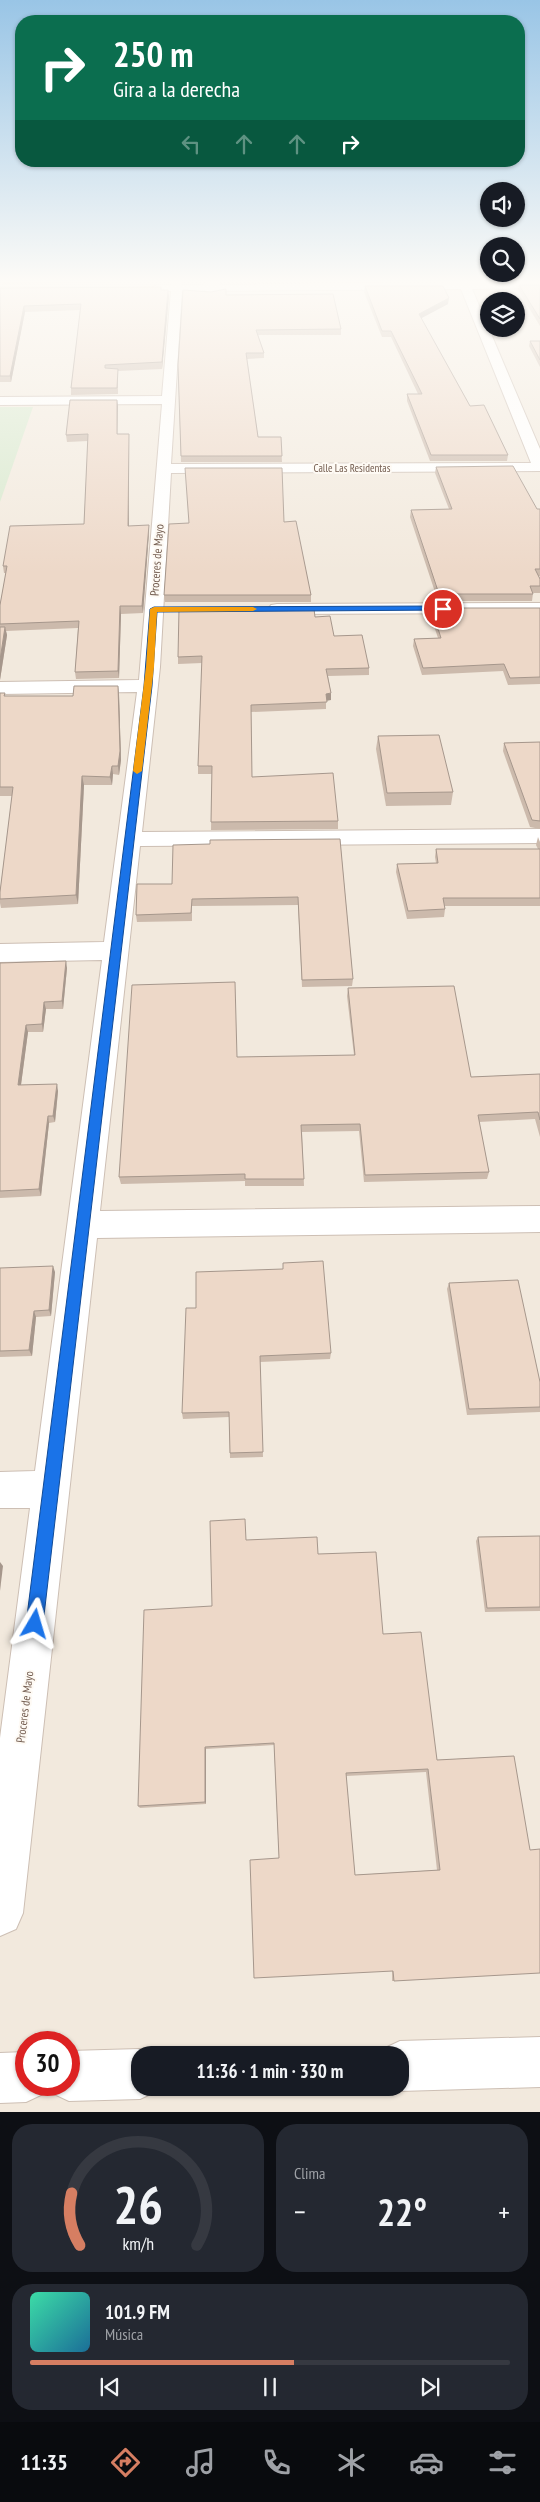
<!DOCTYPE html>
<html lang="es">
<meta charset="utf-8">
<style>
body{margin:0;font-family:"PT Sans Narrow",sans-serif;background:#242831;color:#f1f3f6;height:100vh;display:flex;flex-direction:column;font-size:19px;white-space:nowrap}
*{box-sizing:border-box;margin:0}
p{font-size:16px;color:#9ea1a6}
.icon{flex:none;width:28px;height:28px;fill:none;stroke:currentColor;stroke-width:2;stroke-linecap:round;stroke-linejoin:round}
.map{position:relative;height:2112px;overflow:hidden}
.drawer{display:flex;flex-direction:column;gap:12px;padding:12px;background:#0d0f14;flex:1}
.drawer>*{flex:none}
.guide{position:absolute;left:15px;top:15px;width:510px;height:152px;border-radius:20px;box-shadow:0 1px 4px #0004;background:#0b6e4f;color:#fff;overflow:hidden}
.fabs{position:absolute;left:480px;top:182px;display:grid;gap:10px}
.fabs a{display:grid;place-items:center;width:45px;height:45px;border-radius:50%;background:#171b24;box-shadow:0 1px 4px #0004;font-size:25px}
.speed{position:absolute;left:15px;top:2031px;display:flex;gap:10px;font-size:25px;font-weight:700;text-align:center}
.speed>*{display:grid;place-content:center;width:65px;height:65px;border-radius:50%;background:#171b24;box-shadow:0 1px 4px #0004;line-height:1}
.speed .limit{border:8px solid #d22;background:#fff;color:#111}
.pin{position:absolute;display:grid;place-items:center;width:42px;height:42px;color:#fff;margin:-21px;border:2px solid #fff;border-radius:50%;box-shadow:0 1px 5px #0007}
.me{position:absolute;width:55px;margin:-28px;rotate:7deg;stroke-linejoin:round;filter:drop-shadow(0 0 4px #0008)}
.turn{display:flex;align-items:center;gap:18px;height:105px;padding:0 15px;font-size:22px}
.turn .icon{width:65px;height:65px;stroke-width:2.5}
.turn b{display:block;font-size:35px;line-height:42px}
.lanes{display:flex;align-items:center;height:48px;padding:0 15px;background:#0003;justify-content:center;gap:25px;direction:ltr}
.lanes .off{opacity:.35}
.big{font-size:38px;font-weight:700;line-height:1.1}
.drawer .widget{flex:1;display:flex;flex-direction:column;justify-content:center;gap:8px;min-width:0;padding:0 18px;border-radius:20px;background:#242831}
.drawer .dial{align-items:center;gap:0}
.dial svg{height:130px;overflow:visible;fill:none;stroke:#363941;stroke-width:7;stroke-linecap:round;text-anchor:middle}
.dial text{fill:#f1f3f6;stroke:none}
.song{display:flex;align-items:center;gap:15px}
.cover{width:60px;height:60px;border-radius:8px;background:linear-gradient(135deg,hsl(160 70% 55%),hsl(200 70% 35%))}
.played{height:5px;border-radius:2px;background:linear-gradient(90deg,#d67e62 55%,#363941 55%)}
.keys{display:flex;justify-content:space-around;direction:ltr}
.heat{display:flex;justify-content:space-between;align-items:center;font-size:28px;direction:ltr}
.drawer .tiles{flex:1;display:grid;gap:12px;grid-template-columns:1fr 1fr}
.widget:last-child{grid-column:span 2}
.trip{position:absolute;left:131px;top:2046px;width:278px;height:50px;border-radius:20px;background:#171b24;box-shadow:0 1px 4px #0004;font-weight:700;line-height:50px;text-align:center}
.tabs{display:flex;height:80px;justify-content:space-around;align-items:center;background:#090b0e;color:#9ea1a6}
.tabs .icon{width:35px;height:35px}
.tabs .on{color:#d67e62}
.tabs b{font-size:22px;color:#f1f3f6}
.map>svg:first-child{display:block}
.residential{fill:#f2e9dd;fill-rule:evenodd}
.green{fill:#d7e8cd}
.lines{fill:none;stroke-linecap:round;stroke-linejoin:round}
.service-casing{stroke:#cdbfb4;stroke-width:19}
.minor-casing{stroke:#cdbfb4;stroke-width:2}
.service{stroke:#fff;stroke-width:16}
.minor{fill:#fff;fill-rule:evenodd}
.wall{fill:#ccbaac;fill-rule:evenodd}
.shaded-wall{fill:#a6978c}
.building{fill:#edd8c8;stroke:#a6978c;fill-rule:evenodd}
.route{fill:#1a73e8;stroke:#114b97}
.slow{fill:#f59e0b}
.labels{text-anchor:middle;stroke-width:4;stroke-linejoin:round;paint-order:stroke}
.far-street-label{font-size:11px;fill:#755f52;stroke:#fefaf4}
.street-label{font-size:12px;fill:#755f52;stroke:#fefaf4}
</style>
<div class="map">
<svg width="540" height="2112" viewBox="0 0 540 2112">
<rect width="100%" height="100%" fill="#fbf6ee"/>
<!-- residential -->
<path class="residential" d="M0 279H540V2112H0ZM489 301H516V329H489ZM26 2042H69V2085H26ZM140 2055H400V2088H140Z"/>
<!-- green -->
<path class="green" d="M0 407H33L0 502Z"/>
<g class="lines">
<defs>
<path id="service" d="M212 287 213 279"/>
<g id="minor">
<path d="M172 279H182V285L458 282 457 279H467L469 282H540V288L472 289 540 449V471L171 473 160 667 142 832 540 829V843L140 846 100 1211 540 1206V1232L97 1238 23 1913 16 1929 0 1936V1738L30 1508H0V1472L35 1471 102 960 0 962V944L104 942 137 692 0 694V682L139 680 162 404 0 405V397L162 396 171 291H157L152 288 157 285H171ZM461 289 531 463 171 464 182 291Z"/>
<path d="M540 603V613L277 614 271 613 268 609 271 605 277 604Z"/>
<path d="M540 2037V2087L400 2091 393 2088H400V2055H380L383 2049 400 2041Z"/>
<path d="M140 2049 154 2055H140V2088H159L157 2091 140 2099 69 2101 52 2093 48 2085H69V2051Z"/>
<path d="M26 2052V2085H47L43 2094 26 2102 0 2103V2053Z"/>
</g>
</defs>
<!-- service casing -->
<use href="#service" class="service-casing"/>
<!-- minor casing -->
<use href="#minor" class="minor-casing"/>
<!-- service -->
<use href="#service" class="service"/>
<!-- minor -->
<use href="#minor" class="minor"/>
</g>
<!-- wall -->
<g class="wall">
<path d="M1 279H163L162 282 2 284Z"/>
<path d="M359 279H438V280L360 281Z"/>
<path d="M511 279H540V281L512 280Z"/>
<path d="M519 285H540V326L518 290Z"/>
<path d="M365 286 448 304 421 318 470 406 508 455 507 461H430L407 401V394H418L391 337H382L364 292Z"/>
<path d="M0 288 161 290 169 296 162 369 118 371V394L71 395V388L80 310 25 312 11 382H0Z"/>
<path d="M226 295 341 329V335H258L264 353V358L247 359 258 437H281L282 462H181L178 365Z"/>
<path d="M530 341H540V367L529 346Z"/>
<path d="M117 400V434H129V526L149 532 143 613 121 614 119 678 76 679 75 672 78 628 6 631 7 635 0 680V605L6 573H4L3 566 84 524 88 441 67 442 66 435Z"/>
<path d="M436 467 537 509H540V576H539L540 579V593H533L532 601H438L410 517 411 510 449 509 435 473Z"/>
<path d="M284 522 311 595V602H165L164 595 189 523Z"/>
<path d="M444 608 540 609V684L508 685 503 671 422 675 413 646 414 639 438 638 433 623 434 616H443Z"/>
<path d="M315 617 334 636 369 668V675L328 676 331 693V700H326V709L251 712 252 777 338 821V829L211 830 212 774H198V766L202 663 178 664V657Z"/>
<path d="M0 693 6 696H73L119 694 121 760 119 775 113 774 112 785H84L78 904 1 908 0 903V892L12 796H0Z"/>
<path d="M378 736 453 792 451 805 386 806 376 749Z"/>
<path d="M540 742V829L530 827 503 751 504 743Z"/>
<path d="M538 837 540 842V906H445V909L444 917 407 919 396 872 397 864 436 863 435 857 436 849H538L536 845Z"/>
<path d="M340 839 353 979 352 986 302 987 298 905 192 906V921L137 922 136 915 172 884 210 844Z"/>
<path d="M0 963 67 968 63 1009H46L43 1032H28L21 1085 58 1091 55 1122 49 1123 41 1196 0 1198Z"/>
<path d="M348 988 471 1077 540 1074V1137L535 1119 479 1122 489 1172 487 1179 364 1182 359 1131 302 1132 304 1186H245V1181L121 1184 119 1177 354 1055 347 996Z"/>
<path d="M283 1263 331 1353 330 1359 260 1362 263 1457 230 1458 229 1417 183 1419 182 1413 196 1308 283 1269Z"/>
<path d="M0 1268 55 1272 51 1316 36 1317 32 1356 0 1357Z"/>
<path d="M449 1283 540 1382V1412L467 1415 447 1289Z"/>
<path d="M540 1536V1611L485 1612 476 1541 478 1537Z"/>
<path d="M318 1554 383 1634 437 1760 514 1756 394 1981H392V1971L279 1858 274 1745 206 1749V1804L140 1808 138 1806 212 1606ZM426 1772 437 1870 355 1875 346 1776Z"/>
</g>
<!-- shaded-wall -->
<g class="shaded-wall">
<path d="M336 279H345L336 281Z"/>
<path d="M168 290 169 296 162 369V362Z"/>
<path d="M449 298 448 304 418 320 419 314Z"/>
<path d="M24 306 25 312 11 382 10 376Z"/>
<path d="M117 400 118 406 117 441Z"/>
<path d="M129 434V533L128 526Z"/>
<path d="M149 525V532L143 613 142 606Z"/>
<path d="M120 606 121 614 119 678 118 671Z"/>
<path d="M5 627 7 635 0 680V660Z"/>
<path d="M118 686 119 694 121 760 119 775 118 766Z"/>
<path d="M331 693V700L326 701V694Z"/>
<path d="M112 766 113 774 112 785 110 777Z"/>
<path d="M82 776 84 785 78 904 76 895Z"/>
<path d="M66 961 67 968 63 1009 62 1001Z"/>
<path d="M44 1002 46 1009 43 1032 42 1024Z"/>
<path d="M26 1025 28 1032 20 1092 18 1085Z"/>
<path d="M57 1084 58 1091 55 1122 53 1116Z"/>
<path d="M48 1116 49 1123 41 1196 39 1189Z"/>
<path d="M53 1266 55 1272 51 1316 49 1310Z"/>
<path d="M34 1311 36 1317 32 1356 29 1350Z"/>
<path d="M0 1562 3 1566 0 1591Z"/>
<path d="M205 1747 206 1749V1804L205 1802Z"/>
</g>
<!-- building -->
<g class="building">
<path d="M519 285H540V319Z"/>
<path d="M365 286H443L449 298 419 314 470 406 484 405 508 455H431L407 394H422L391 331H382Z"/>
<path d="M161 287V290H168L162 362 105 365V368L118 369 117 388H71L81 304 24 306 10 376H0V288Z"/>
<path d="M226 289V295L333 294 341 329 256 330 264 353H246L258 437H281L282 456H181L178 365 183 290 211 292Z"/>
<path d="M530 341H540V360Z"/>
<path d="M70 400H117V434H129L128 526 149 525 142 606H120L118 671 75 672 79 621 0 624V605L7 566H3L10 526 84 524 88 434 66 435Z"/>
<path d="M513 466 537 509H540V569H535L540 579V586H530L533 594H439L411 510 452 509 436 467Z"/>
<path d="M185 468H282L284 522 296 521 311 595H164L169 524 189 523Z"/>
<path d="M444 608H540V677L510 678 504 664 423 668 414 639 441 638 434 616H446Z"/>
<path d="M179 609H314L315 617 330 616 334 636 362 635 369 668 326 669 331 693 326 694 327 702 251 705 252 777 333 773 338 821 211 822 212 766H198L202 656 178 657Z"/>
<path d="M0 627H5L0 660Z"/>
<path d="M74 686H118L120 751 118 766H112L110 777 82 776 76 895 0 899V892L13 787H0V693H5L4 696H73Z"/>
<path d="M439 735 453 792 387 793 378 736Z"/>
<path d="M540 742V821L532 820 504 743Z"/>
<path d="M340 839 353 979 302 980 298 897 192 899 191 913 136 915 137 884H172L173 845 210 844V840Z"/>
<path d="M436 849H540V898H443L445 909 408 911 397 864 438 863Z"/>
<path d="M66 961 62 1001 44 1002 42 1024 26 1025 18 1085 57 1084 53 1116H48L39 1189 0 1191V963Z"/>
<path d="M235 982 237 1057 355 1055 348 988 454 986 471 1077 540 1074V1120L538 1112 478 1115 489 1172 365 1175 360 1124 301 1125 304 1179H245V1174L119 1177 132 985Z"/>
<path d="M323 1261 331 1353 260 1356 263 1452 230 1453 229 1412 182 1413 186 1308H196V1272L283 1269V1263Z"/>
<path d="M53 1266 49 1310 34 1311 29 1350 0 1351V1268Z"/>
<path d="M518 1280 540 1382V1407L469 1409 449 1283Z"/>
<path d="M245 1519 246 1540 317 1537 318 1554 376 1552 383 1634 421 1632 437 1760 514 1756 530 1850 540 1849V1973L394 1981 393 1971 254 1978 250 1860 279 1858 274 1743 205 1747V1802L138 1806 144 1610 212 1606 210 1521ZM428 1769 440 1870 355 1875 346 1773Z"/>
<path d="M540 1536V1607L487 1608 478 1537Z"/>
</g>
<!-- sky -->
<linearGradient id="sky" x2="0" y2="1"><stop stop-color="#99c5e6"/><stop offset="0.49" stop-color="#fdfbf7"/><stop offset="1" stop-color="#fdfbf7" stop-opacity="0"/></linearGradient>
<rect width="540" height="574" fill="url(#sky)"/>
<!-- route -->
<path class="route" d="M443 606 446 607V610L157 612 152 686 43 1624 40 1630 35 1632 29 1630 26 1624 144 686 150 609 154 607Z"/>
<!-- slow -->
<path class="slow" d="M154 607H253L257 609 253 611 157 612 154 667 142 771 137 774 133 771 146 667 150 609Z"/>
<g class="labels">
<!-- far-street labels -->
<g class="far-street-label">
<text x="352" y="472">Calle Las Residentas</text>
</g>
<!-- street labels -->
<g class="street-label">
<text transform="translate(157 560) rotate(-86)" y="4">Proceres de Mayo</text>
<text transform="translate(25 1707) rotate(-83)" y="4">Proceres de Mayo</text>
</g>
</g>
</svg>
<div class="fabs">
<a><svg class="icon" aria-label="sound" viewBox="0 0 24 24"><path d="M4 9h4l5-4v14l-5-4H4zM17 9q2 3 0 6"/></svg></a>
<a><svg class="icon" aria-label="search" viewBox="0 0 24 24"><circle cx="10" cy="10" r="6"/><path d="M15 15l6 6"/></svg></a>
<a><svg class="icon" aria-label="layers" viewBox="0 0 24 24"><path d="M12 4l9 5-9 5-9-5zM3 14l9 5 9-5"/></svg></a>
</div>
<div class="speed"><div class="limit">30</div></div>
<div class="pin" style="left:443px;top:609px;background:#d93025"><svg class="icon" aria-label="arrive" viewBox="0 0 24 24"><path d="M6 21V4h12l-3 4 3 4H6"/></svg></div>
<svg class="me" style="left:35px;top:1624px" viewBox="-20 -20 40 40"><path d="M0-17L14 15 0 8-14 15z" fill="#1a73e8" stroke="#fff" stroke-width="4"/></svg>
<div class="trip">11:36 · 1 min · 330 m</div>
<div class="guide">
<div class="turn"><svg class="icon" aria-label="right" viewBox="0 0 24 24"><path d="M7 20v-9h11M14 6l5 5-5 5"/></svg><div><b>250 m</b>Gira a la derecha</div></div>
<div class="lanes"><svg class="icon off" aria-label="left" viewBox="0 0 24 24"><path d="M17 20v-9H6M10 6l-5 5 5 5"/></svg><svg class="icon off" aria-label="ahead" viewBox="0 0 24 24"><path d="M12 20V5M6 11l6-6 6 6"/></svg><svg class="icon off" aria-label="ahead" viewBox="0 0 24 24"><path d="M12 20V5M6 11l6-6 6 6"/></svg><svg class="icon" aria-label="right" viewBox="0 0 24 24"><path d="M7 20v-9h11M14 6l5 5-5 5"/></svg></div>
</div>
</div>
<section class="drawer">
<div class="tiles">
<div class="widget dial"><svg viewBox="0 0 100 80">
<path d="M14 69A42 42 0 1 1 86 69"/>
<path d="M14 69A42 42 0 0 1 9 37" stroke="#d67e62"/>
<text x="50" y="56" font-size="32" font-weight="700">26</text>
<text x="50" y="72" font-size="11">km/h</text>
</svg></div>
<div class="widget"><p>Clima</p>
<div class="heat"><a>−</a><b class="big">22°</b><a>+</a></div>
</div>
<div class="widget">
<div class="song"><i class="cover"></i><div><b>101.9 FM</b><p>Música</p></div></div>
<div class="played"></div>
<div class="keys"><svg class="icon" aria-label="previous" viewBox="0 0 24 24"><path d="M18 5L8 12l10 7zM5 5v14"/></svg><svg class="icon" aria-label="pause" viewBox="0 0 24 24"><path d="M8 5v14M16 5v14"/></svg><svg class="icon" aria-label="next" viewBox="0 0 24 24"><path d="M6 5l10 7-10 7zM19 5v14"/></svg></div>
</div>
</div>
</section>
<nav class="tabs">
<b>11:35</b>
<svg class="icon on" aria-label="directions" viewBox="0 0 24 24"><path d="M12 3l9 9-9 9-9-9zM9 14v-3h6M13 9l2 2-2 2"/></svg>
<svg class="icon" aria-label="music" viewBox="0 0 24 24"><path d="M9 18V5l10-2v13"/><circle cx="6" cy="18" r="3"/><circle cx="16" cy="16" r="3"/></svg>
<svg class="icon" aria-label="phone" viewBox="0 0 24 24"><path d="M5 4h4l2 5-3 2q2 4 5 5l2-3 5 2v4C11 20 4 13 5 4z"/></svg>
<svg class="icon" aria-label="climate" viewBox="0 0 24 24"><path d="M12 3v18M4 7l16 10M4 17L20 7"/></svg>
<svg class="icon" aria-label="car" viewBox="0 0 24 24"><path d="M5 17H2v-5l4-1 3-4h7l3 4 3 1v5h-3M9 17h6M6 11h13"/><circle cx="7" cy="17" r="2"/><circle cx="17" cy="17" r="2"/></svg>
<svg class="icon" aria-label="filters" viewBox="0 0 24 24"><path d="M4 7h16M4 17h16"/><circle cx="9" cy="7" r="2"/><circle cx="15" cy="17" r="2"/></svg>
</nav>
